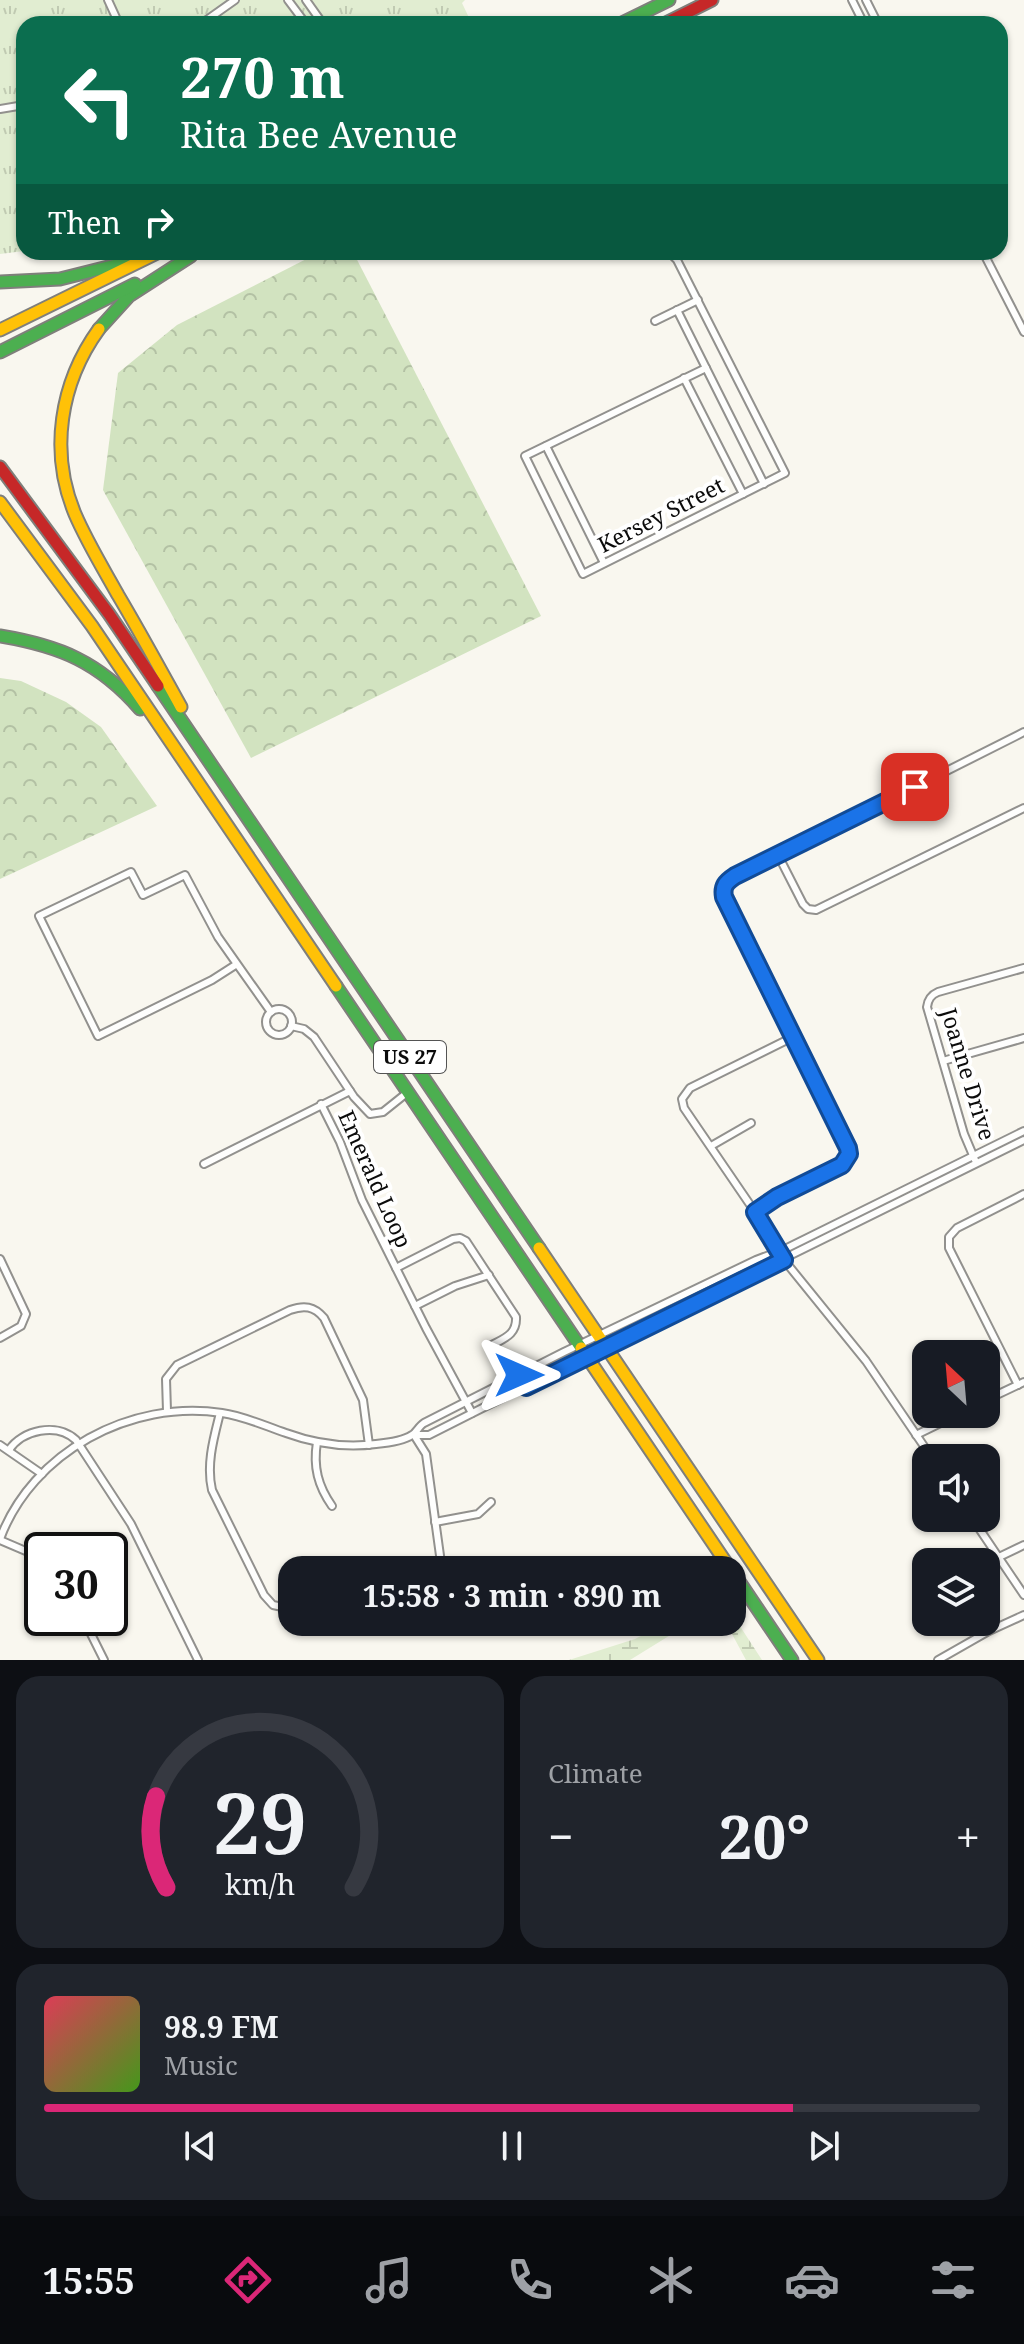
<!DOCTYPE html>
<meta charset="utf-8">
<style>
body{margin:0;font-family:"Noto Serif",serif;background:#20242c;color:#f1f3f6;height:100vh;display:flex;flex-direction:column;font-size:30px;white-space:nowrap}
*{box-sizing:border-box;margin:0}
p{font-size:26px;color:#9ea1a6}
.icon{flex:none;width:44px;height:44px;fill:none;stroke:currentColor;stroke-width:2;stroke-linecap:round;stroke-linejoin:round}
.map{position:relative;height:1660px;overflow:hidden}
.sheet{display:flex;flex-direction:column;gap:16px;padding:16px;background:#0d0f14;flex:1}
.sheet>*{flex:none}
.top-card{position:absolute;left:16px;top:16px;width:992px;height:244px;border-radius:24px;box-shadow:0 2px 6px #0004;background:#0b6e4f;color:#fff;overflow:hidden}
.needle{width:52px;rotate:334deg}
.tools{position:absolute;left:912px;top:1340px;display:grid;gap:16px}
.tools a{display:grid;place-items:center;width:88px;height:88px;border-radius:16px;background:#171b24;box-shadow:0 2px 6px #0004;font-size:40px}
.speed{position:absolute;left:24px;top:1532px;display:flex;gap:16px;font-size:40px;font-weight:700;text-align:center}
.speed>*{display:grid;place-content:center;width:104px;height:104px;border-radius:50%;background:#171b24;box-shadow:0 2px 6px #0004;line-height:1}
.speed .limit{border:4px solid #111;border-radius:12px;background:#fff;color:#111}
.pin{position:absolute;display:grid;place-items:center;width:68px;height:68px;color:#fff;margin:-34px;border-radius:16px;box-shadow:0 4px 12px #0006}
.me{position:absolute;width:88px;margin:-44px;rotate:90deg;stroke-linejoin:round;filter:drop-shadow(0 0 6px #0008)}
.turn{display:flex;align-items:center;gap:28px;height:168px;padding:0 32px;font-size:36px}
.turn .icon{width:104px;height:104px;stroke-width:2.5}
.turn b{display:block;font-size:56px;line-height:68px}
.then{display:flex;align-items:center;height:76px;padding:0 32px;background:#0003;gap:16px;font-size:30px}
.big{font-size:60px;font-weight:700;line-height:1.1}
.sheet .card{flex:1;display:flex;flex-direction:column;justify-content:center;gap:12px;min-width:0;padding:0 28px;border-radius:24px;background:#20242c}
.sheet .dial{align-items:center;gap:0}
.dial svg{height:208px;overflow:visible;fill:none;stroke:#363941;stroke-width:7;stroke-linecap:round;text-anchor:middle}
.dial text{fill:#f1f3f6;stroke:none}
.song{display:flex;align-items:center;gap:24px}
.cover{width:96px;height:96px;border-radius:12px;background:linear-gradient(135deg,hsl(350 70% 55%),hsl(100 70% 35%))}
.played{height:8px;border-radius:4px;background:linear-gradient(90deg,#db2777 80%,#363941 80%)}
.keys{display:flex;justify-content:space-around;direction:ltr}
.heat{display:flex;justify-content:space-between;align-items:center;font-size:44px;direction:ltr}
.sheet .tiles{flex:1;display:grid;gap:16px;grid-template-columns:1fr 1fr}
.card:last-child{grid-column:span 2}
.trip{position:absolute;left:278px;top:1556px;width:468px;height:80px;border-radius:24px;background:#171b24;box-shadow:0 2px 6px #0004;font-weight:700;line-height:80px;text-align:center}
.tabs{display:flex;height:128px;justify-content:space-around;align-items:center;background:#090b0e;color:#9ea1a6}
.tabs .icon{width:56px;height:56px}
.tabs .current{color:#db2777}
.tabs b{font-size:36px;color:#f1f3f6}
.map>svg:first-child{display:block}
.grass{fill:url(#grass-tufts)}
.forest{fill:url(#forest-crowns)}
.wetland{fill:url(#wetland-marsh)}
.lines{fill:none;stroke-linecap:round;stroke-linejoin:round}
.street-casing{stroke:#92918e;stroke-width:10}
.fast-casing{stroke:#7f7f7b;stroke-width:15}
.slow-casing{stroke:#7f7f7b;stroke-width:15}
.jam-casing{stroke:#7f7f7b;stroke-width:15}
.street{stroke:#fefefd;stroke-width:6}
.fast{stroke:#4caf50;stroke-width:11}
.slow{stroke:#ffc107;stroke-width:11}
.jam{stroke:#c62828;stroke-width:11}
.route-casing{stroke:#114b97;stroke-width:20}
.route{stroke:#1a73e8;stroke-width:14}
.labels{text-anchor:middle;stroke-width:8;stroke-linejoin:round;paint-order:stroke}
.shield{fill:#fff;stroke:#545454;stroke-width:2}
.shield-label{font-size:20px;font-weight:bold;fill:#0b0b0b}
.street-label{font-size:22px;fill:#0b0b0b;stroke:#fff}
</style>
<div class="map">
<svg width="1024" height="1660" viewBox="0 0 1024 1660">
<defs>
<pattern id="grass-tufts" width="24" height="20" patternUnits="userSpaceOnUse" patternTransform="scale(2)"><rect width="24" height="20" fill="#e1edd1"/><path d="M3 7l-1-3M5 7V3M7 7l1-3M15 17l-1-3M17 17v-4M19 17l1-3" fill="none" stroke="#c0cab2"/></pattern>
<pattern id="forest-crowns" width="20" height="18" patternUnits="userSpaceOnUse" patternTransform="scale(2)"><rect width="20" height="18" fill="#d2e3c0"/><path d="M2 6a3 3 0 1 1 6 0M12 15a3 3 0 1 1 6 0" fill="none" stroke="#b3c1a4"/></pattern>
<pattern id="wetland-marsh" width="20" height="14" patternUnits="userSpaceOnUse" patternTransform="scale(2)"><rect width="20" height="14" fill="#e1edd1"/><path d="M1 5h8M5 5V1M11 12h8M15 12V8" fill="none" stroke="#c0cab2"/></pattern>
</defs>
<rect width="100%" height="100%" fill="#f9f7ef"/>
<!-- grass -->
<path class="grass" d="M0 0H465L462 3 472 24H24V251L0 254Z"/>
<!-- forest -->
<g class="forest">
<path d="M320 252H353L541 616 251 758 103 490 118 373 177 325Z"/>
<path d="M0 678 21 681 66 702 101 727 157 806 0 879Z"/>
</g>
<!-- wetland -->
<path class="wetland" d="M732 1614 762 1660H746L732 1634 713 1625 677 1631 630 1660H569L635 1639 668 1622H732Z"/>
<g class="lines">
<defs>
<g id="street">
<path d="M108 0 119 24"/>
<path d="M288 0 306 24"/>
<path d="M306 0 323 24"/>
<path d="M852 0 864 24"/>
<path d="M866 0 878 24"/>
<path d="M201 24 235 0"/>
<path d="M0 109 24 105"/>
<path d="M669 252 677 260 785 473 583 574 525 456 706 368"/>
<path d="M983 252 1024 332"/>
<path d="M677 310 764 484"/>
<path d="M655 321 698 300"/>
<path d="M684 378 743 494"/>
<path d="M546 446 604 563"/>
<path d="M778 855 803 904 808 909 816 910 1024 808"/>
<path d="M237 964 218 937 185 875 143 895 131 872 39 916 98 1036 212 980 237 964 271 1012"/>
<circle cx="279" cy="1022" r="13"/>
<path d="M291 1026 304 1029 314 1037 354 1097 370 1114 383 1112 408 1092"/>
<path d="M793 1037 690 1088 682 1099 684 1108 755 1212 780 1255 866 1361 932 1458"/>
<path d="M943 1061 1024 1038"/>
<path d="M321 1104 340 1142 362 1200 426 1328 472 1413"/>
<path d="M711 1146 751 1123"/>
<path d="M975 1160 964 1134 927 1007C928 999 931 995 938 992L1024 968"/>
<path d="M204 1164 350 1091"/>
<path d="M755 1212 777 1197 842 1165 849 1154 848 1148 724 897 723 890 726 882 1024 732"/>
<path d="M0 1259 26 1314 21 1326 0 1338"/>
<path d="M396 1268 453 1239 460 1238 466 1241 516 1317C517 1334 505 1338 492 1345"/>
<path d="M415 1306 455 1286 489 1275"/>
<path d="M1018 1385 949 1248V1237L957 1228 1024 1194"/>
<path d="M986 1400 1024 1382"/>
<path d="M167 1411 166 1379 177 1365 290 1310C304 1305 314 1306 324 1318L363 1400 369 1445"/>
<path d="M220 1413C214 1437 206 1464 212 1490L264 1595 273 1605 292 1609"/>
<path d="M414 1435H429L570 1364 760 1273 793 1254 1024 1140"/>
<path d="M414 1435 426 1454 442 1570"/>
<path d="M916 1435 959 1414"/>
<path d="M317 1442C313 1467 318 1486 332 1506"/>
<path d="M0 1445 42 1474"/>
<path d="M9 1450C22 1430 57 1422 76 1440L131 1524 198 1660"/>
<path d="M972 1518 1024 1595"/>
<path d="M435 1522 478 1514 491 1502"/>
<path d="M0 1539C32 1452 131 1399 222 1413 244 1416 265 1426 286 1433 316 1444 345 1448 376 1444 387 1443 403 1441 412 1435 416 1433 419 1426 424 1423L564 1352 756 1260 785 1249 1024 1131"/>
<path d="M0 1540 42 1558"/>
<path d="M999 1557 1024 1545"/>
<path d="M83 1618 104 1660"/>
<path d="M938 1660 989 1631 1024 1615"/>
</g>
<g id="fast">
<path d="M620 24 669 0"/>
<path d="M0 282 60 279 124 263"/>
<path d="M99 329 129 296 191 256"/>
<path d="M0 352 135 284"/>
<path d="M0 636C60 646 99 662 140 709"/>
<path d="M158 686 539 1248"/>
<path d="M336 986 581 1348"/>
<path d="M732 1571 792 1660"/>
</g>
<g id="slow">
<path d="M99 329C60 383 49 452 75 514 87 542 103 568 118 595 140 632 160 669 181 707"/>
<path d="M0 330 159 252"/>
<path d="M0 502 92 626 336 986"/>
<path d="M539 1248 818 1660"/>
<path d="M581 1348 731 1570"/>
</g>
<g id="jam">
<path d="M664 24 712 0"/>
<path d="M0 467 109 614 158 686"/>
</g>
</defs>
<!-- street casing -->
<use href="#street" class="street-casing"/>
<!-- fast casing -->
<use href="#fast" class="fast-casing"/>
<!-- slow casing -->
<use href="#slow" class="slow-casing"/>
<!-- jam casing -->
<use href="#jam" class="jam-casing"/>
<!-- street -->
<use href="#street" class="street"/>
<!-- fast -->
<use href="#fast" class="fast"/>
<!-- slow -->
<use href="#slow" class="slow"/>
<!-- jam -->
<use href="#jam" class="jam"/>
</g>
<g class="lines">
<defs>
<path id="route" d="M519 1375 526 1387 784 1260 755 1212 777 1197 842 1165 849 1154 848 1148 724 897C722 886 726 882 735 876L915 787"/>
</defs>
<!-- route casing -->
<use href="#route" class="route-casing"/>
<!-- route -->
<use href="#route" class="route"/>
</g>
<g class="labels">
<!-- shield labels -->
<rect class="shield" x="374" y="1041" width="72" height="32" rx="6"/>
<g class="shield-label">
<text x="410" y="1064">US 27</text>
</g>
<!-- street labels -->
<g class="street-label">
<text transform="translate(661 515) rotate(-27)" y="8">Kersey Street</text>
<text transform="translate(968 1074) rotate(73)" y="8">Joanne Drive</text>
<text transform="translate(375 1179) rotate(66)" y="8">Emerald Loop</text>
</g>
</g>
</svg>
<div class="tools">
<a><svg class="needle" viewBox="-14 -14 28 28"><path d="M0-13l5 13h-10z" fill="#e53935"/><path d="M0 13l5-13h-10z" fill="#9ea1a6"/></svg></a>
<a><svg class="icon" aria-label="sound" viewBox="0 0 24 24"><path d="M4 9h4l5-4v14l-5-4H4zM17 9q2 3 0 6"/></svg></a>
<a><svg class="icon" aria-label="layers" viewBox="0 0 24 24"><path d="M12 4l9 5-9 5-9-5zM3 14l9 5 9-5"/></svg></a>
</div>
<div class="speed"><div class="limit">30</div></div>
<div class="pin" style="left:915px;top:787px;background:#d93025"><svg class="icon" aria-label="arrive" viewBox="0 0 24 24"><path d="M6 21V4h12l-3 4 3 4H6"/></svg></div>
<svg class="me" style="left:519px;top:1375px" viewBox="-20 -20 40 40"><path d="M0-17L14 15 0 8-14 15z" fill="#1a73e8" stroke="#fff" stroke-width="4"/></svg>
<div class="trip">15:58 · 3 min · 890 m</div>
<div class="top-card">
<div class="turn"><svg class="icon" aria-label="left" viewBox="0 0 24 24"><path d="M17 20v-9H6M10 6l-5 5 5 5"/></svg><div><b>270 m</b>Rita Bee Avenue</div></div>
<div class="then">Then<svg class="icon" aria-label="right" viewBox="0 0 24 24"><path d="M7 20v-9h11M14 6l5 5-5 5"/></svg></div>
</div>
</div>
<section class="sheet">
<div class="tiles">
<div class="card dial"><svg viewBox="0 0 100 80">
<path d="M14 69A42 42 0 1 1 86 69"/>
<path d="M14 69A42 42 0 0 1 10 34" stroke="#db2777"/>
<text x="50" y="56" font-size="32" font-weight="700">29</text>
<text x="50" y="72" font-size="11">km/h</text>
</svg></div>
<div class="card"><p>Climate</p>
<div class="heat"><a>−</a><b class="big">20°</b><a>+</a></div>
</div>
<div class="card">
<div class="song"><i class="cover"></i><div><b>98.9 FM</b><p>Music</p></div></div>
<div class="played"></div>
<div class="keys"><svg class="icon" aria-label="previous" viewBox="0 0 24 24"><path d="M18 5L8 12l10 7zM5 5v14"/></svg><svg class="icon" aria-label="pause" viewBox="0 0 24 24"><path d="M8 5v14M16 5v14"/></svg><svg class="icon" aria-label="next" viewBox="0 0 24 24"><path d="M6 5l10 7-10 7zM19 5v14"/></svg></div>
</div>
</div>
</section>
<nav class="tabs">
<b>15:55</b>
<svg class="icon current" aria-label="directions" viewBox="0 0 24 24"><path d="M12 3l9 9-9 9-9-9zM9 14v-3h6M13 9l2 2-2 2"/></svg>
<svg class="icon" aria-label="music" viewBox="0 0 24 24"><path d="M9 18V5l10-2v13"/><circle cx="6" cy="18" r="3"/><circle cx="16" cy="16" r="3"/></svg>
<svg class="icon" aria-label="phone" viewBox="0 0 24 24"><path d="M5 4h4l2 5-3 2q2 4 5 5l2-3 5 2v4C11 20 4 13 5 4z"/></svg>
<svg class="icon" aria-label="climate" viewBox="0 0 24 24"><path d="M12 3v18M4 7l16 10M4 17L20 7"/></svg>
<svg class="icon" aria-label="car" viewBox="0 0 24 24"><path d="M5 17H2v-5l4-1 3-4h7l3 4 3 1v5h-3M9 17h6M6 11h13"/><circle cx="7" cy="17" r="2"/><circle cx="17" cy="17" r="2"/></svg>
<svg class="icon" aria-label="filters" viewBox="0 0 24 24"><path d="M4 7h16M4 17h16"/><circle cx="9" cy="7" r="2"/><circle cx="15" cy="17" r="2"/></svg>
</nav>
